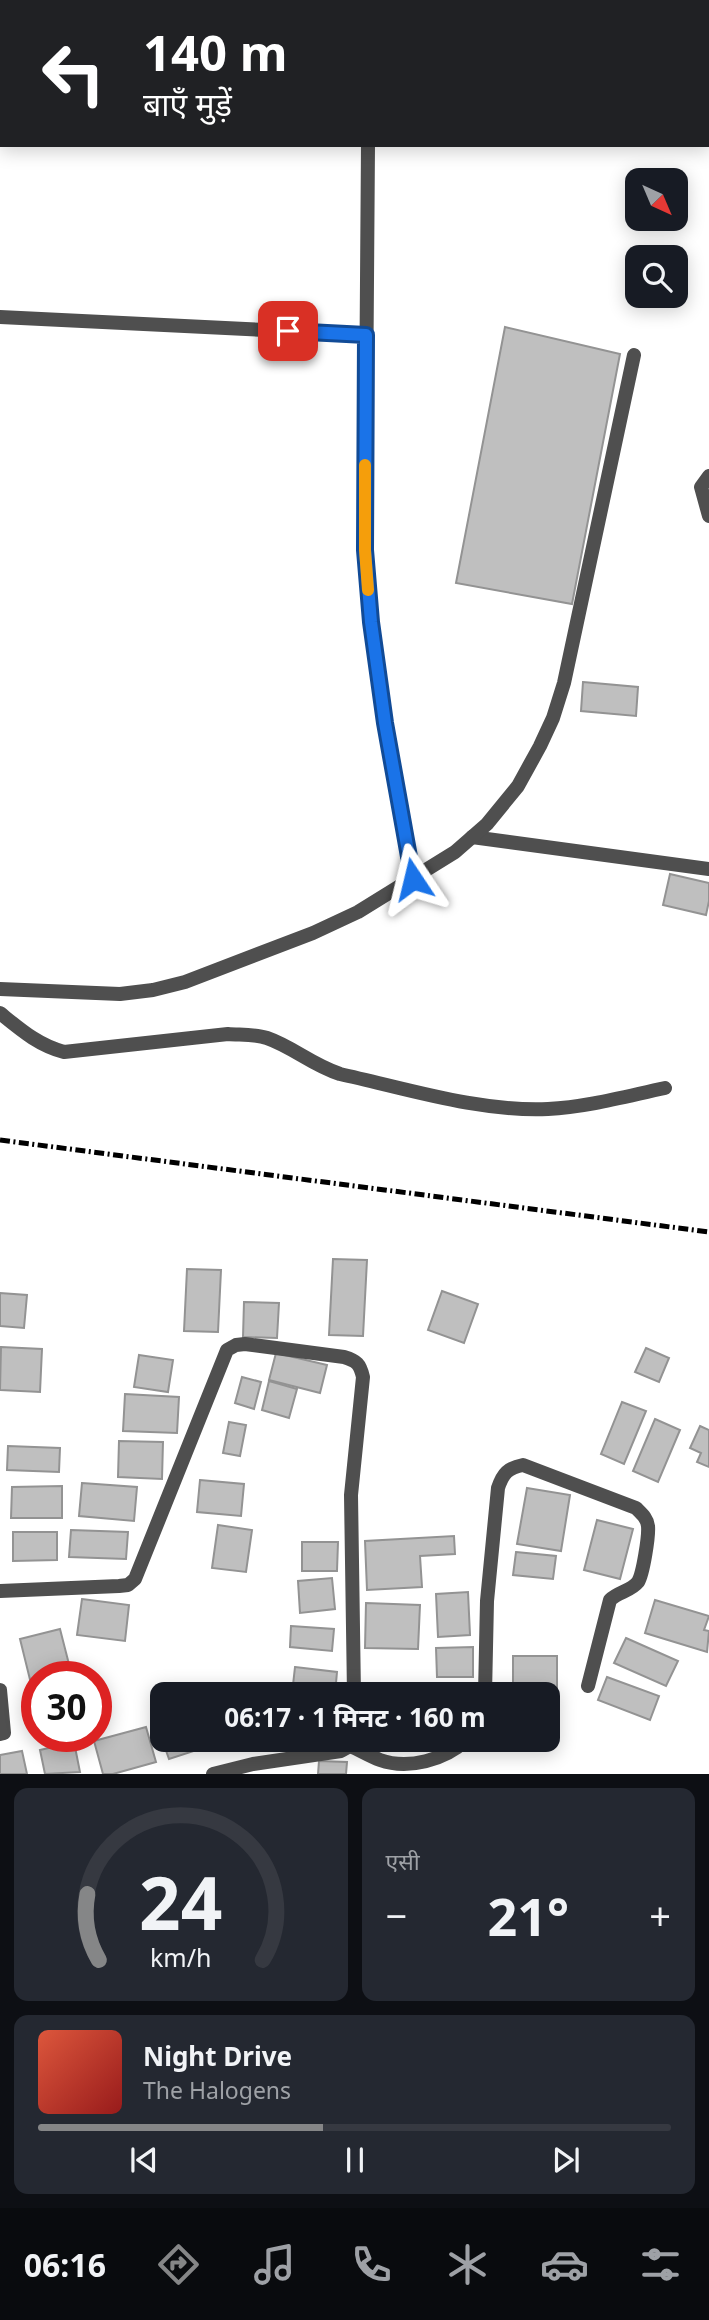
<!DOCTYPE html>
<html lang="hi">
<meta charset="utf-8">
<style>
body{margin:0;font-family:"Noto Sans","Noto Sans Devanagari",sans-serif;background:#242831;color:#f1f3f6;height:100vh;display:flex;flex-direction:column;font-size:26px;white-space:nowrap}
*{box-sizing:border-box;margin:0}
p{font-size:23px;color:#9ea1a6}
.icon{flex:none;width:38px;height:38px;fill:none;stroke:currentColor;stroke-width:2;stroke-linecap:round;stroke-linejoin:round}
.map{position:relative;height:1774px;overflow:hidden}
.details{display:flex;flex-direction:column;gap:14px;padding:14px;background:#0d0f14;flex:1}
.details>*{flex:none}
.top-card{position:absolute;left:0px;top:0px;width:710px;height:147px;box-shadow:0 4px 18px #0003;background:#202124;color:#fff;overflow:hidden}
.needle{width:46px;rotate:136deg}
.controls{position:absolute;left:625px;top:168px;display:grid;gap:14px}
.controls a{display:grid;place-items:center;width:63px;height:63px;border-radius:14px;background:#171b24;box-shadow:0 4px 18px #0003;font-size:35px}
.speed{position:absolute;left:21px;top:1661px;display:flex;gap:14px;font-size:35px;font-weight:700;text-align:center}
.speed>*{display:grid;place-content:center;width:91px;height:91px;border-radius:50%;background:#171b24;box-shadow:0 4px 18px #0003;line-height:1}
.speed .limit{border:10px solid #d22;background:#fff;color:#111}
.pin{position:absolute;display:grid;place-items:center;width:60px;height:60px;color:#fff;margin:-30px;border-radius:14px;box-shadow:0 4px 10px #0006}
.me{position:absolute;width:77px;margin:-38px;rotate:350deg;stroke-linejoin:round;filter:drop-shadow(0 0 5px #0008)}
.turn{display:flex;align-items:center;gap:24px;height:147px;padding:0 28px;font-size:32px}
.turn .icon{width:91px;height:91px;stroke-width:2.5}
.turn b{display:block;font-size:49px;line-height:60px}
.big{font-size:52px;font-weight:700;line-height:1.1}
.details .tile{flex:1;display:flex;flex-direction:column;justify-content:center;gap:10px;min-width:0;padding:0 24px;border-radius:14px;background:#242831}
.details .dial{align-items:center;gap:0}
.dial svg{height:182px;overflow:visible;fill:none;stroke:#363941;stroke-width:7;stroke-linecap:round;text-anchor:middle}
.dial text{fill:#f1f3f6;stroke:none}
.song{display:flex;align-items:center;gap:21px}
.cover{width:84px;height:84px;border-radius:10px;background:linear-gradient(135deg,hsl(10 70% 55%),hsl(0 70% 35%))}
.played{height:7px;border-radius:4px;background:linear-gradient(90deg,#858687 45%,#363941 45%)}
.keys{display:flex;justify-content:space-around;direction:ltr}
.heat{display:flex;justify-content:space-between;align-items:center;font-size:38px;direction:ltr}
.details .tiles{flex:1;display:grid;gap:14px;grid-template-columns:1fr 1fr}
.tile:last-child{grid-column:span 2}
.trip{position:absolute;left:150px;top:1682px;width:410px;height:70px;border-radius:14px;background:#171b24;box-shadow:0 4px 18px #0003;font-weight:700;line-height:70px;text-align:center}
.dock{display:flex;height:112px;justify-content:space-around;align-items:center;background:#090b0e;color:#9ea1a6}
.dock .icon{width:49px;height:49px}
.dock .active{color:#858687}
.dock b{font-size:32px;color:#f1f3f6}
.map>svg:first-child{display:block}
.building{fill:#bfbfbf;stroke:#939393;stroke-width:2}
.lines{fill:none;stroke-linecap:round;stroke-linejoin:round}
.street{stroke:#4f4f4f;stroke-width:14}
.rail{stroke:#000;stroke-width:5;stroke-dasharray:10 3.5 2 3.5;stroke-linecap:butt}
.route-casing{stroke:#114b97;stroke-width:18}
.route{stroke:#1a73e8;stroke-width:12}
.slow{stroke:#f59e0b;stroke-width:12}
</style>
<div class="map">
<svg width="709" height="1774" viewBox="0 0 709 1774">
<rect width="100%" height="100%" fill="#fff"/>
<!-- building -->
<g class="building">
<path d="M505 327 620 354 572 604 456 583Z"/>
<path d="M583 682 638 687 636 716 581 711Z"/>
<path d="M670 874 709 883V901L706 915 663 905Z"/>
<path d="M333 1259 367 1260 363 1336 329 1335Z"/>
<path d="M187 1269 221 1270 218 1332 184 1331Z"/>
<path d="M442 1291 478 1304 464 1343 428 1330Z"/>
<path d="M0 1293 27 1295 24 1328 0 1326Z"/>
<path d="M244 1302 279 1303 277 1338 243 1337Z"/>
<path d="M1 1347 42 1349 40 1392 0 1390Z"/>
<path d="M646 1348 669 1358 659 1382 635 1372Z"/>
<path d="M276 1353 327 1365 320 1393 269 1380Z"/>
<path d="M139 1355 173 1360 168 1392 134 1387Z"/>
<path d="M242 1377 261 1382 254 1409 235 1403Z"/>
<path d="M269 1381 297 1389 289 1418 262 1410Z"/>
<path d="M125 1394 179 1397 177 1433 123 1431Z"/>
<path d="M622 1402 646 1411 624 1464 601 1454Z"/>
<path d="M655 1419 680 1430 658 1482 633 1471Z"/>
<path d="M229 1422 246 1425 240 1456 223 1453Z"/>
<path d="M700 1426 709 1430V1467L697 1462 701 1453 690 1448Z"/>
<path d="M119 1441 163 1442 162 1479 118 1477Z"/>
<path d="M8 1446 60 1448 59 1472 7 1470Z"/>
<path d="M200 1480 244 1484 241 1516 197 1512Z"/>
<path d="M82 1483 137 1487 134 1521 79 1516Z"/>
<path d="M62 1486V1518H11L12 1487Z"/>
<path d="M527 1488 570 1495 561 1551 517 1544Z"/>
<path d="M597 1520 633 1529 620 1579 584 1570Z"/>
<path d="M218 1525 252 1530 246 1572 212 1568Z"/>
<path d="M71 1530 128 1532 126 1559 69 1557Z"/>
<path d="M13 1532H57V1560L13 1561Z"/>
<path d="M454 1536 455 1554 420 1556 422 1587 367 1590 365 1541Z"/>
<path d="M302 1542H338L337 1571H302Z"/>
<path d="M516 1552 556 1556 553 1579 513 1575Z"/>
<path d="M332 1578 335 1609 300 1613 298 1581Z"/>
<path d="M468 1592 470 1635 438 1637 436 1594Z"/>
<path d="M82 1599 129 1605 125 1641 77 1635Z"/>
<path d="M655 1600 709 1616 704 1630 709 1631 707 1652 645 1633Z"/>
<path d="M366 1603 420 1605 418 1649 365 1648Z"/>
<path d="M291 1626 334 1629 332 1651 290 1647Z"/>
<path d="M60 1629 72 1676H37V1708L20 1639Z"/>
<path d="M626 1638 678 1661 666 1686 614 1663Z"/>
<path d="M473 1647V1677H437L436 1648Z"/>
<rect x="513" y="1656" width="44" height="32"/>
<path d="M295 1667 337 1672 335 1694H292Z"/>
<path d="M607 1677 659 1696 650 1720 598 1700Z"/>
<path d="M163 1723V1740H193L197 1750 169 1759 157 1725Z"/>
<path d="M146 1727 156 1762 113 1774H103L94 1741Z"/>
<path d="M74 1742 80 1772 45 1774 40 1750Z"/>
<path d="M22 1751 27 1774H0V1755Z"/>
<path d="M319 1761 347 1762 346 1774H318Z"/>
</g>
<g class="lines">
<!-- street -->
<g class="street">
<path d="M437 0 450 2"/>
<path d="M293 2V0"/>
<path d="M372 2 373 0"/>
<path d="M0 65H2"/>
<path d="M368 145 365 550 371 622 385 723 413 879"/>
<path d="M0 317 366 335"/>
<path d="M709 476 701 487 709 516"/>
<path d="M472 837 709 869"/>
<path d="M0 989 120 994 153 990 185 982 313 933 358 912 455 852 487 824 518 786 540 746 553 718 564 683 634 355"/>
<path d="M0 1013C21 1030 38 1045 64 1052L228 1034C241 1035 255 1034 267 1038 293 1047 312 1065 340 1074 408 1089 479 1112 548 1109 587 1107 627 1096 665 1088"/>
<path d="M0 1591 119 1586 128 1585 135 1579 227 1350 236 1345 245 1344 344 1357C357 1361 360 1364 363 1377L351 1495 354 1694"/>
<path d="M0 1690 4 1733 0 1734"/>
<path d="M485 1694 487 1601 498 1488C503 1473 508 1468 523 1465L636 1508C642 1514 647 1518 648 1526 649 1536 643 1574 638 1582 631 1591 618 1592 610 1600L588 1686"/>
<path d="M350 1746C360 1750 369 1756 380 1760 408 1770 445 1760 466 1740"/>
<path d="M213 1774 253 1764 341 1751 350 1746 352 1740"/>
</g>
<!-- rail -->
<path class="rail" d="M0 1140 709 1232"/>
</g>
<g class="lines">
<defs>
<path id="route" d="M288 331 366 335 365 550 371 622 385 723 413 879"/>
</defs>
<!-- route casing -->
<use href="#route" class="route-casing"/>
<!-- route -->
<use href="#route" class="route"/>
<!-- slow -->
<path class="slow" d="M365 465V550L368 590"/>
</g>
</svg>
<div class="controls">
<a><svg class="needle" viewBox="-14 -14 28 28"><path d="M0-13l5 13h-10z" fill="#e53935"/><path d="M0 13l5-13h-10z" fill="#9ea1a6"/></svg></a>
<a><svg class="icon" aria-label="search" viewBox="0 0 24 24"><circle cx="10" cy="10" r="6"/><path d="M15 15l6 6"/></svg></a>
</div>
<div class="speed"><div class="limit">30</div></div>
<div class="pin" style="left:288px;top:331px;background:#d93025"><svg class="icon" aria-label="arrive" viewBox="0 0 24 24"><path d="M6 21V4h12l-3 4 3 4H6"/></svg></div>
<svg class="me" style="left:413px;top:879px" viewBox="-20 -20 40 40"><path d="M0-17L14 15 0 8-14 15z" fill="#1a73e8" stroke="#fff" stroke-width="4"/></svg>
<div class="trip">06:17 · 1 मिनट · 160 m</div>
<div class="top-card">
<div class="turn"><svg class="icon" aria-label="left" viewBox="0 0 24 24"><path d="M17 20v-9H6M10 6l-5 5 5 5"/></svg><div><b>140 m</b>बाएँ मुड़ें</div></div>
</div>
</div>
<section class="details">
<div class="tiles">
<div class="tile dial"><svg viewBox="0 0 100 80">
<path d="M14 69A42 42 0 1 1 86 69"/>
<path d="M14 69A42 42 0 0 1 9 40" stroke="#858687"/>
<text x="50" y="56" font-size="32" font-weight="700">24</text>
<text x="50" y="72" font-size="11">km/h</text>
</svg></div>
<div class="tile"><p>एसी</p>
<div class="heat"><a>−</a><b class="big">21°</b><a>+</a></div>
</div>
<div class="tile">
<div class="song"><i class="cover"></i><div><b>Night Drive</b><p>The Halogens</p></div></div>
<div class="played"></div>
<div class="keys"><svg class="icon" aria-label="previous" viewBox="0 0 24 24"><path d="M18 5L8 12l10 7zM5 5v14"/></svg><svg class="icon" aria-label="pause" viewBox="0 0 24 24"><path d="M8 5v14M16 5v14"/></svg><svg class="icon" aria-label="next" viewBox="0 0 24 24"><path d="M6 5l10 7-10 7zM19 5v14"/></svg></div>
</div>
</div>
</section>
<nav class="dock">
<b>06:16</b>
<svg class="icon active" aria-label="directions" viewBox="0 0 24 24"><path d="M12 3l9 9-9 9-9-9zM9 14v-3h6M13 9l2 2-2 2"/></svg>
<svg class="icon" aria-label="music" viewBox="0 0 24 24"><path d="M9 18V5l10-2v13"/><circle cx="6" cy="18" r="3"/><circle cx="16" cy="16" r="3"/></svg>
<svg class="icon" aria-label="phone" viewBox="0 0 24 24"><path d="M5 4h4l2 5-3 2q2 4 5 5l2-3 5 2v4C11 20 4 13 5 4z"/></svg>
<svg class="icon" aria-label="climate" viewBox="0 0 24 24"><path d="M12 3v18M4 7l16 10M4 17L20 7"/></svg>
<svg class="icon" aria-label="car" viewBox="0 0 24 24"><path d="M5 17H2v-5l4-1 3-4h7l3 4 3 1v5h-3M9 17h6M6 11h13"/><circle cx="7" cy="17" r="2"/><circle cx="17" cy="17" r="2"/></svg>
<svg class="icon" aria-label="filters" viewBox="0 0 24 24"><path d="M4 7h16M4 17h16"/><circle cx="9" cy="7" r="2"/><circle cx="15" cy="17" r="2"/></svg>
</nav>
